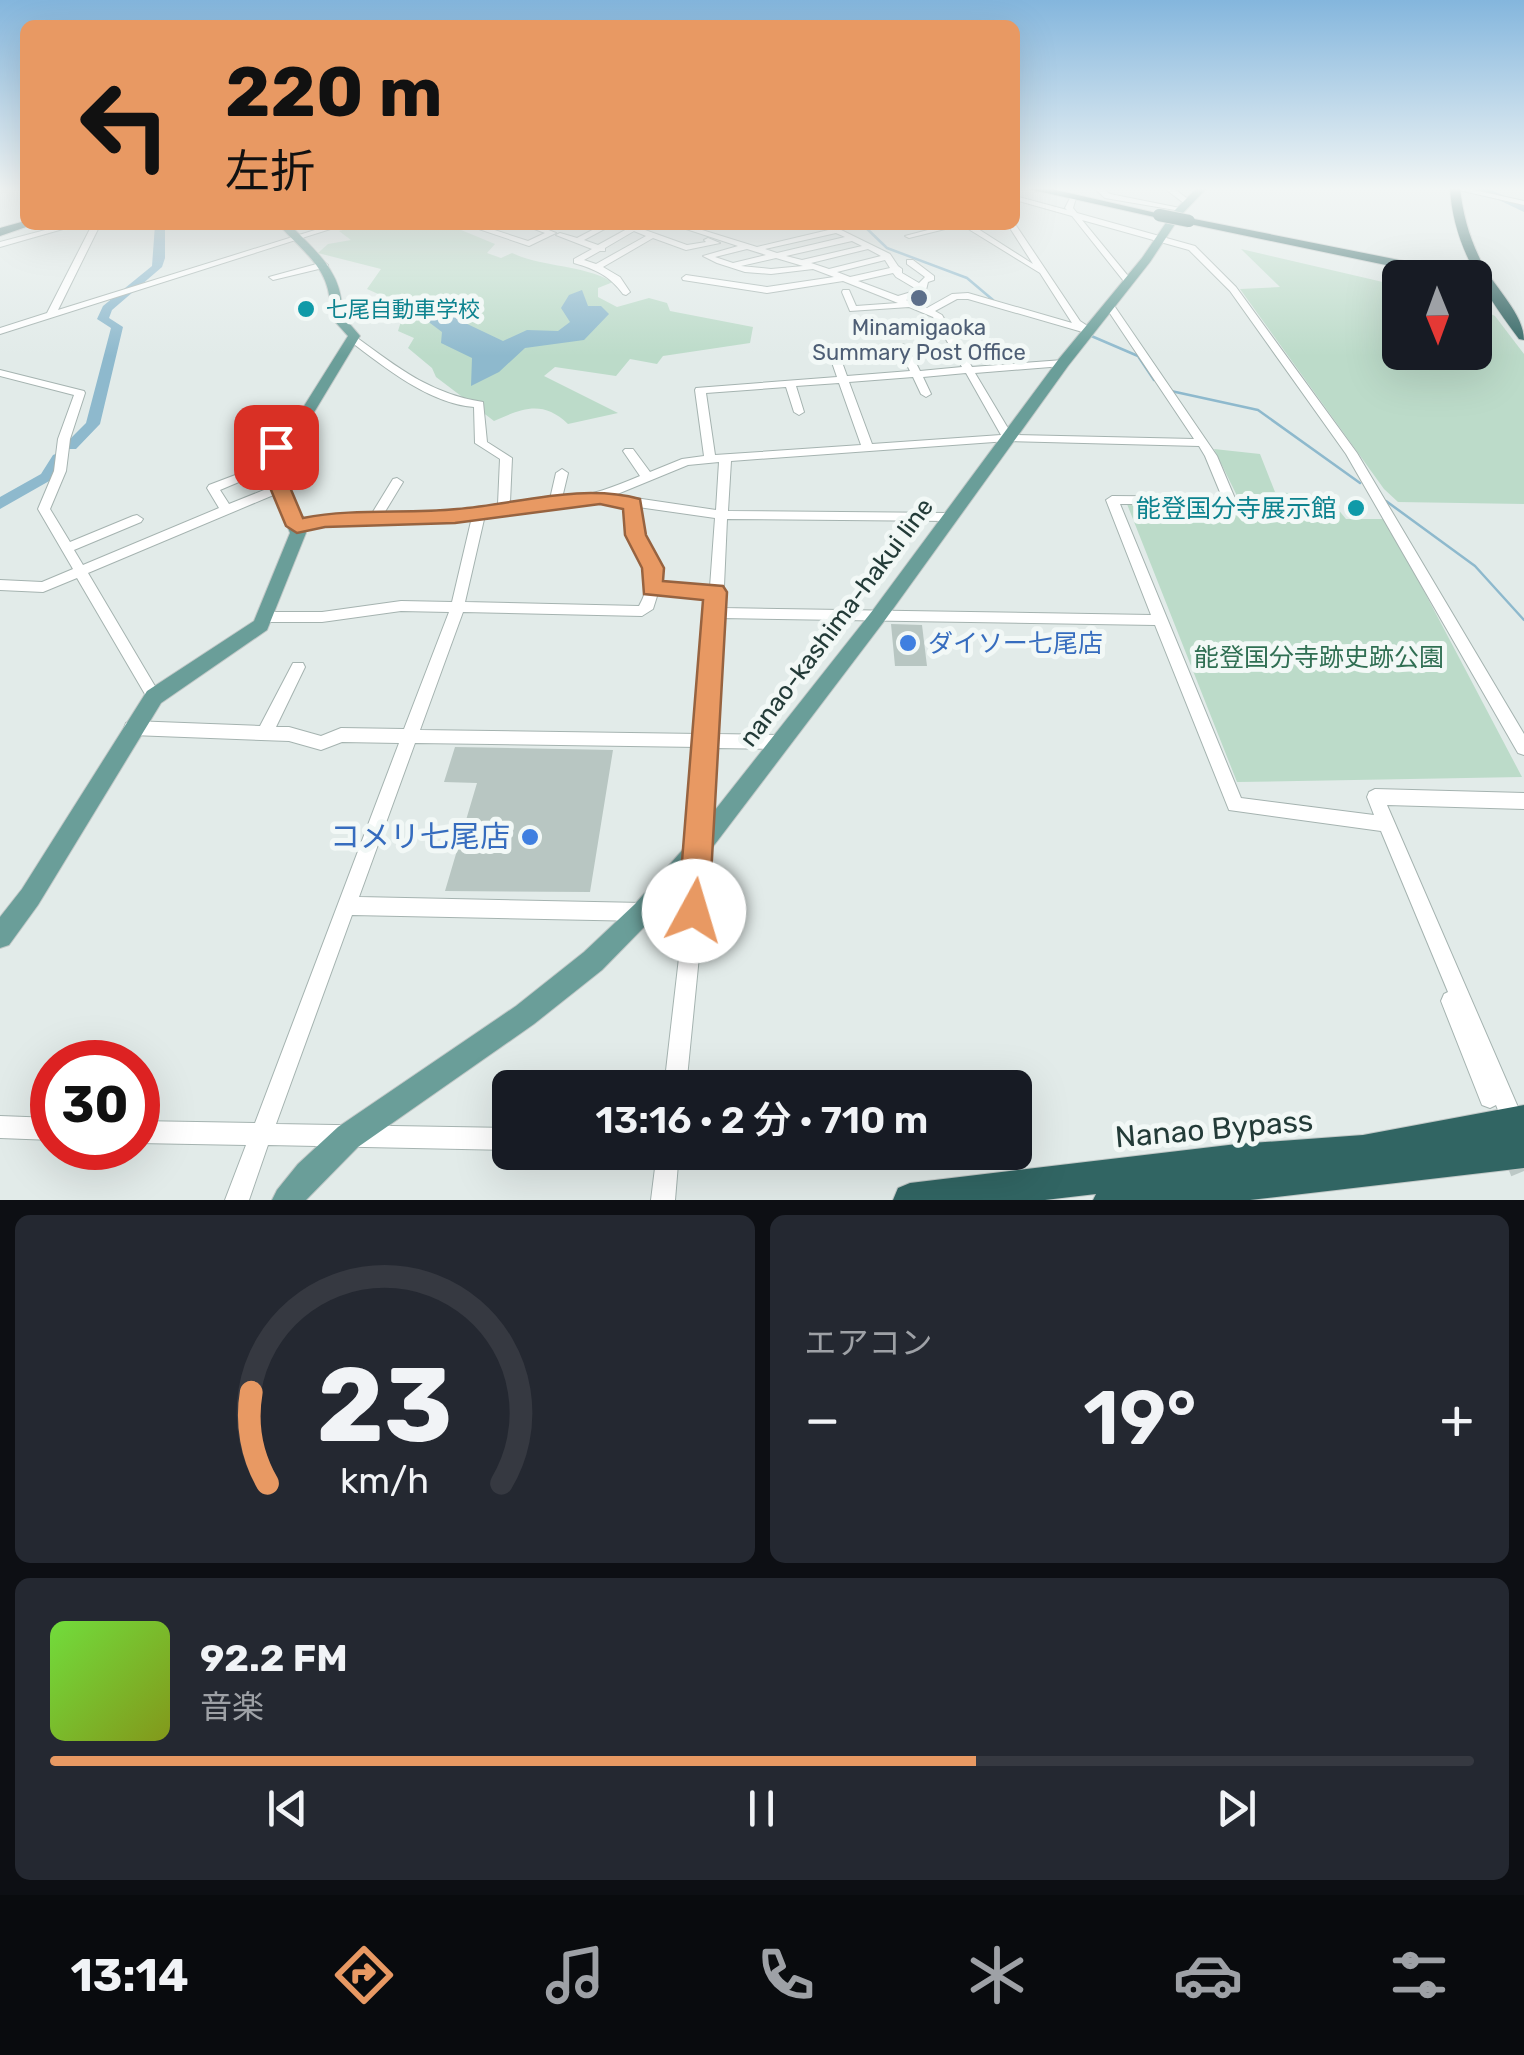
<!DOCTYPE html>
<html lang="ja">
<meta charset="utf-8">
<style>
body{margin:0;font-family:Rubik,"Noto Sans JP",sans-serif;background:#242831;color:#f1f3f6;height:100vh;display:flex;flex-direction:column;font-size:38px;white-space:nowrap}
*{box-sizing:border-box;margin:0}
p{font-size:32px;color:#9ea1a6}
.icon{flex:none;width:55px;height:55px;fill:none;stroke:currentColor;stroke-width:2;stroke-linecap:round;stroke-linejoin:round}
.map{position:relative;height:1200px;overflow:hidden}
.drawer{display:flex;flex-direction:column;gap:15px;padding:15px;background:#0d0f14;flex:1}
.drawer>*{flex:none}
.hud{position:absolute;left:20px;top:20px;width:1000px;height:210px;border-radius:15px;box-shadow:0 10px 40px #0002;background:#e89963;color:#111;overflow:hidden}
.needle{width:65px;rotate:179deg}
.controls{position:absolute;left:1382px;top:260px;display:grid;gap:20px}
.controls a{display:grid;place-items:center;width:110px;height:110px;border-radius:15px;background:#171b24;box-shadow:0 10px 40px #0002;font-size:50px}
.speed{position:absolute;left:30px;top:1040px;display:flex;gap:20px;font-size:50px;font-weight:700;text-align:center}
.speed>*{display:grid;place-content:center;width:130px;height:130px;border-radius:50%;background:#171b24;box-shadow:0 10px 40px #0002;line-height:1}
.speed .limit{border:15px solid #d22;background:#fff;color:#111}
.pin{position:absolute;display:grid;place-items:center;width:85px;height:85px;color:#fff;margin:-42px;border-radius:20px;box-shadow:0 5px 15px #0006}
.me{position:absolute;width:110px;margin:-55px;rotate:6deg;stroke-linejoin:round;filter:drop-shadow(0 0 8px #0008)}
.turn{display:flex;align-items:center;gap:35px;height:210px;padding:0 40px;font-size:45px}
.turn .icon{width:130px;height:130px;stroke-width:2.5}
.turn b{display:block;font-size:70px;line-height:85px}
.big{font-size:75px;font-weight:600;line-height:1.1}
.drawer .widget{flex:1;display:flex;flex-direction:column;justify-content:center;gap:15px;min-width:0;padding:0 35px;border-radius:15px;background:#242831}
.drawer .dial{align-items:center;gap:0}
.dial svg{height:260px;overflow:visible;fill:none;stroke:#363941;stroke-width:7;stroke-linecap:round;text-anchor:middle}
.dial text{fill:#f1f3f6;stroke:none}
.song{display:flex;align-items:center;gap:30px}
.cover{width:120px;height:120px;border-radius:15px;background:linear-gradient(135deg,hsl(100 70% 55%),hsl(70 70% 35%))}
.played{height:10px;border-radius:5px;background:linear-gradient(90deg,#e89963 65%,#363941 65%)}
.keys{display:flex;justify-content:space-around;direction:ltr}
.heat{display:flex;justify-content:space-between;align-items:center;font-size:55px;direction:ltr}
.drawer .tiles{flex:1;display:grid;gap:15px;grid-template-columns:1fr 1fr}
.widget:last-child{grid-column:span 2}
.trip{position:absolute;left:492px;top:1070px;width:540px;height:100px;border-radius:15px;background:#171b24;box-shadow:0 10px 40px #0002;font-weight:600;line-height:100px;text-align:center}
.tab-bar{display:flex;height:160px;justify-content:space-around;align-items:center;background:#090b0e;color:#9ea1a6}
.tab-bar .icon{width:70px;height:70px}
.tab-bar .current{color:#e89963}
.tab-bar b{font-size:45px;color:#f1f3f6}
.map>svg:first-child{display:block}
.green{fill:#bcdbc9}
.water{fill:#8eb9cd}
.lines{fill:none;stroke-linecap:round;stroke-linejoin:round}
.stream{stroke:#8eb9cd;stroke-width:2.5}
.river{fill:#8eb9cd;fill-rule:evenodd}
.building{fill:#b8c6c2}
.minor-tunnel{stroke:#bcc8c6;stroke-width:20;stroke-dasharray:20 10;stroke-linecap:butt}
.minor-casing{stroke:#a5b3b0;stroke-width:2}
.major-casing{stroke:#c1c8c7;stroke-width:2}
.highway-casing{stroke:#c1c8c7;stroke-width:2}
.minor{fill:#fff;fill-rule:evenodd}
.major{fill:#6a9e99;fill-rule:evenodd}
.highway{fill:#316563;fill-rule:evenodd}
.highway-bridge-casing{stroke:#c1c8c7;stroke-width:14;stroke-linecap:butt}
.highway-bridge{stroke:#316563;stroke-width:12}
.route{fill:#e89963;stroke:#976340;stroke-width:2.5}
.service-dot{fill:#5c6f8a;stroke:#f2f8f6;stroke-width:4}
.culture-dot{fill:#0f9aa8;stroke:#f2f8f6;stroke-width:4}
.shop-dot{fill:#3f7fe0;stroke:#f2f8f6;stroke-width:4}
.labels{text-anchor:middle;stroke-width:10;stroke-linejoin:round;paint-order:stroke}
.far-culture-label{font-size:22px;fill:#0d838f;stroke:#f2f8f6;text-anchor:start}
.far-service-label{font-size:22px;fill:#4e5e75;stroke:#f2f8f6}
.culture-label{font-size:25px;fill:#0d838f;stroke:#f2f8f6;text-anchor:end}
.street-label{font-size:25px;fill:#233b38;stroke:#f2f8f6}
.shop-label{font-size:25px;fill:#366cbe;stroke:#f2f8f6;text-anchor:start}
.park-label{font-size:25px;fill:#306f53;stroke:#f2f8f6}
.near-shop-label{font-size:30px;fill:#366cbe;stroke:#f2f8f6;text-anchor:end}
.near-street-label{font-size:30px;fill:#233b38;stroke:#f2f8f6}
</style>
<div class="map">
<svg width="1524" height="1200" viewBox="0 0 1524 1200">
<rect width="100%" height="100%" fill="#e2ebe9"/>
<!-- green -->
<g class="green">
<path d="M361 225H449L495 244 487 253 501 258 512 253C545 268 581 264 613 282L598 288V297L617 307 649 298 667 303 670 311 753 327 750 343 663 356 657 364 630 359 616 376 555 367 544 376 618 413 568 424C543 400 523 408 494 421L436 377 432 368 408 348 414 338 398 331 403 315 388 307 385 297 367 289 381 269 318 253 328 244 351 240 339 231Z"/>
<path d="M1241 249 1400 286V352H1475V306L1495 316 1524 354V504L1398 502 1384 489 1240 289 1280 287Z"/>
<path d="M1214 449 1260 454 1275 492 1327 496 1346 519H1386L1522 777 1237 782 1127 504 1242 506Z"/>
</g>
<!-- water -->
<path class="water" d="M582 290 588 306H601L609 314 584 340 525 348 499 372 471 386 472 358 441 343 442 332 414 311 417 306 465 307 461 321 503 341 527 330 558 331 570 322 561 308 569 295Z"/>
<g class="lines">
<!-- stream -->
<g class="stream">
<path d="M863 225 887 248 967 278 993 300"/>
<path d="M1089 335 1138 356 1154 380"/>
<path d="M1171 391 1258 410 1360 483"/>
<path d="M1386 501 1475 566 1524 620"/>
</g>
<!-- river -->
<g class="river">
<path d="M1474 188H1487L1524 205V212Z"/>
<path d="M155 225H165V258L162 267 112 310 109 318 123 327 100 424 76 449H66V443L86 423 111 328 97 319 103 306 152 266Z"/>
<path d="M58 453 65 458 51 480 0 509V497L41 474 53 455Z"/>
</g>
</g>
<!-- building -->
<g class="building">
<path d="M891 624 922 625 927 666H895Z"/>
<path d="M455 747 613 750 590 892 445 891 477 783 444 782Z"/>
</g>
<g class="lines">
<!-- minor-tunnel -->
<path class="minor-tunnel" d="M1513 1154 1524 1181"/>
<defs>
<g id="minor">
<path d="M1094 188H1102L1110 194 1185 209 1181 211 1105 198Z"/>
<path d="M1164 188H1173L1192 202 1185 204Z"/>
<path d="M1450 188H1465L1524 201V205Z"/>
<path d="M1015 196 1067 210 1065 208 1070 198H1076L1073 208 1077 213 1195 246 1236 287 1357 453 1524 734V755L1518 753 1346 454 1230 291 1189 250 1082 220 1133 282 1126 284 1072 216 1015 200Z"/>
<path d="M1015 224 1080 321 1092 329V333H1086L968 299H957L935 311 942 315 972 367 1063 360 1068 363 1063 366 975 373 1012 435 1194 439 1105 306 1113 304 1217 456 1236 501 1234 504H1120L1241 798 1374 815 1367 797 1369 792 1375 789 1524 793V809L1387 805 1524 1121 1522 1131 1514 1134 1506 1131 1496 1105 1490 1108 1482 1105 1441 1001 1444 994 1448 992 1381 831 1229 810 1155 625 722 618 716 734 781 735 787 737 789 742 787 747 781 749 715 748 710 845 686 1088H664L692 845 699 747 415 743 359 897 643 903 650 906 652 912 650 918 643 921 352 915 276 1124 510 1128V1150L268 1145 249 1200H225L246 1145 138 1143V1121L255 1123 399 743 342 742 321 750 289 741 132 735 126 733 124 728 126 723 132 721 260 726 293 663H303L305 667 276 727H289L321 736 341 728 404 729 449 612 401 611 322 622H266L261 621 259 617 261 613 266 612H322L401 601 452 602 472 517 455 520 325 525 297 531 291 527 293 524 325 517 371 515 393 479 397 478 403 482 383 515 455 512 498 504 500 459 475 443 474 407C430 404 384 367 350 341V337H356C398 368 431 394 483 402L487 442 512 458 510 502 550 499 556 473 562 469 568 473 562 498C591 496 614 487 640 476L623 451 625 449H633L650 472 682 459 704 456 695 390 696 388 837 377 828 351 833 348 838 351 847 376 910 371 898 347 903 344 908 347 920 371 962 367 933 317 909 307 850 311 842 292 843 290H849L856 306 898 303 843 281 767 293 683 280 682 278 686 275 767 287 834 277 813 269 771 274 745 272 717 263 703 256 738 246 674 225H686L757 247 837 228 890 254 898 266 902 269V273L919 283 925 277 907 264V260H913L934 276V280L928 282 925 294 906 300 927 308 952 294 968 293 1072 323 1040 273 962 225H972L1033 264 1008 225ZM836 233 845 237 777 253 765 249ZM852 241 862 246 802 260 786 256ZM747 249 766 255 733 263 715 257ZM868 249 881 256 829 269 811 263ZM776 258 803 266 771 269 741 266ZM885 260 890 268 850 277 837 272ZM893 273 896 277 918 290 898 296 858 281ZM966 373 1001 435 872 444 849 382 913 377 921 394 926 397 931 394 923 377ZM839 383 861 445 715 455 706 393 786 387 794 412 799 415 804 412 796 386ZM1008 441 1199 446 1205 456 1222 497 1112 496 1106 500 1151 615 723 608 727 519 949 521 955 517 949 513 728 511 731 461ZM719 462 716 510 615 495 688 465ZM600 501 626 505C627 515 626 528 630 537 640 565 657 573 639 606L465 602 485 515ZM638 507 715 518 710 587 659 584 660 568 641 535ZM658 593 710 597 700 734 420 730 463 612 642 616 653 609Z"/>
<path d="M64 225H77L0 247V242Z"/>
<path d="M92 225H100L58 310 331 225H343L0 334V328L47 313Z"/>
<path d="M467 225H479L528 241 545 233 524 225H536L556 233 529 246Z"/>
<path d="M602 225H612L584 240 598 245 627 229 620 225H631L687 245 706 242 704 240 708 238 720 243 686 250 653 238 603 267 620 277 630 292 626 295 623 294C610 276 595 269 574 263V259L592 249 556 235 560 233 577 238ZM634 231 646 236 596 264 584 260 600 251H605V248Z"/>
<path d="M947 225H961L909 238 905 236Z"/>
<path d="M324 262 328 265 327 267 273 280 269 277Z"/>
<path d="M0 370 84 391 85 393 70 439 66 471 50 509 70 542 133 516 137 515 143 519 141 522 74 550 83 565 219 508 207 488 209 485 267 463H275L277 466 220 490 229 504 279 484 285 488 283 491 88 573 159 693 162 697 159 701 154 703 149 701 77 578 43 592 0 590V580L42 582 73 569 38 509 54 471 58 439 74 395 0 376Z"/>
<path d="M0 1116 52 1118V1140L0 1138Z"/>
<path d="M657 1152H679L675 1200H651Z"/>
</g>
<g id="major">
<path d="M1197 188H1207L1181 215 1150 262 1068 366 885 620 709 852 651 920 602 970 534 1024 358 1147 306 1200H272L277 1190 298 1164 338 1127 516 1006 584 952 635 904 693 838 873 610 1058 360 1142 258 1174 211Z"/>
<path d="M279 225H290C318 253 344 274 342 315L360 336 307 424 278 455V466L306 533 267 630 161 703 38 905 9 945 0 948V917L22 889 147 691 254 621 290 533 264 466V454L294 422 348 336 330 316C333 270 307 256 279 225Z"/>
</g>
<g id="highway">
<path d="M1024 188H1047L1165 215 1159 218Z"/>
<path d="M1450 188H1460C1463 216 1470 240 1483 265 1495 288 1524 314 1524 340L1519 339C1485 293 1453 247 1450 188Z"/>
<path d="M1189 218 1474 275 1475 278H1448L1185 223V219Z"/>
<path d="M25 221V225L29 226 0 236V228Z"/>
<path d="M1524 1105V1168L1250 1200H1093L1096 1194 1045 1200H893L898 1188 910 1183 1237 1144 1363 1135Z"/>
</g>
</defs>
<!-- minor casing -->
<use href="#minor" class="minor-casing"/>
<!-- major casing -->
<use href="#major" class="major-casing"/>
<!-- highway casing -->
<use href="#highway" class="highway-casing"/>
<!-- minor -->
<use href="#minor" class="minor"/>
<!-- major -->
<use href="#major" class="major"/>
<!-- highway -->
<use href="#highway" class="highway"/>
<defs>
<path id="highway-bridge" d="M1159 215 1189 221"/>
</defs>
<!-- highway-bridge casing -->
<use href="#highway-bridge" class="highway-bridge-casing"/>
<!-- highway-bridge -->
<use href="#highway-bridge" class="highway-bridge"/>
</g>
<!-- sky -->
<linearGradient id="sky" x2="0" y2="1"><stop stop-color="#84b6dd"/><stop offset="0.53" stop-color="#f2f6f5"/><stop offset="1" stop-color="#f2f6f5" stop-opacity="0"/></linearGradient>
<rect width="1524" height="356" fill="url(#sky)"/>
<!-- route -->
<path class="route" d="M276 441 285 447 281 466 303 518C354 508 406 514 457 509 518 504 580 483 640 499L646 535 664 568 663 581 723 586 727 592 709 911 704 922 694 926 683 922 678 911 703 600 644 594 642 568 625 535 623 509 600 504 455 523 325 527 297 533 286 526 261 466 266 447Z"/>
<!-- markers -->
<circle class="service-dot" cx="919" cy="298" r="10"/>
<g class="culture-dot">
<circle cx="306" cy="309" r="10"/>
<circle cx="1356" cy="508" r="10"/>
</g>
<g class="shop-dot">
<circle cx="908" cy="643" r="10"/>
<circle cx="530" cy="837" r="10"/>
</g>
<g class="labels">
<!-- far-culture labels -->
<g class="far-culture-label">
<text x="326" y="317">七尾自動車学校</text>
</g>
<!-- far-service labels -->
<g class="far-service-label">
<text x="919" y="335">Minamigaoka<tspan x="919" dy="25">Summary Post Office</tspan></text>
</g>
<!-- culture labels -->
<g class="culture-label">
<text x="1336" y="517">能登国分寺展示館</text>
</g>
<!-- street labels -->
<g class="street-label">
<text transform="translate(836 622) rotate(-53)" y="9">nanao-kashima-hakui line</text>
</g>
<!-- shop labels -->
<g class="shop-label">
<text x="928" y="652">ダイソー七尾店</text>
</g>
<!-- park labels -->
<g class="park-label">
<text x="1319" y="666">能登国分寺跡史跡公園</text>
</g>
<!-- near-shop labels -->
<g class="near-shop-label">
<text x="510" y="847">コメリ七尾店</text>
</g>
<!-- near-street labels -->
<g class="near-street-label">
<text transform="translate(1214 1129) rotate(-5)" y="10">Nanao Bypass</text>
</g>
</g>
</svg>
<div class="controls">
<a><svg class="needle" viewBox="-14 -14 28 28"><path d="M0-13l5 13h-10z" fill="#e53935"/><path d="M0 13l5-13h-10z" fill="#9ea1a6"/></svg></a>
</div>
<div class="speed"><div class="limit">30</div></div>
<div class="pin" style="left:276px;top:447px;background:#d93025"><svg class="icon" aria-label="arrive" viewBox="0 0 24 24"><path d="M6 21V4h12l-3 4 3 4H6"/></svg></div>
<svg class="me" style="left:694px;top:911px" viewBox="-20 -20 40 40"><circle r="19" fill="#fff"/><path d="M0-13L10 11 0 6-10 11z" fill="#e89963"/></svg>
<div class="trip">13:16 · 2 分 · 710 m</div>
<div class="hud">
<div class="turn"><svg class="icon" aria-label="left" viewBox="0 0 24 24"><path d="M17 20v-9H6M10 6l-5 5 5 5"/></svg><div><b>220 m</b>左折</div></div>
</div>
</div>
<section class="drawer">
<div class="tiles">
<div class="widget dial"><svg viewBox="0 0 100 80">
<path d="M14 69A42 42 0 1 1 86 69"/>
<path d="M14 69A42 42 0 0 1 9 41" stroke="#e89963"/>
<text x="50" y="56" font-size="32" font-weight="700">23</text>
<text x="50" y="72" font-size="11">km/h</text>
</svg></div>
<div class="widget"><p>エアコン</p>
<div class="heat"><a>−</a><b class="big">19°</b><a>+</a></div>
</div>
<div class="widget">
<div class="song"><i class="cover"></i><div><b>92.2 FM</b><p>音楽</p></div></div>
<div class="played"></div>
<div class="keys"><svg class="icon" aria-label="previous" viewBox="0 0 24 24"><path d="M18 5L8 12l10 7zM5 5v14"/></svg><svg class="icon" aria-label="pause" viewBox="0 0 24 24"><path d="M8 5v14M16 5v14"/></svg><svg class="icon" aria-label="next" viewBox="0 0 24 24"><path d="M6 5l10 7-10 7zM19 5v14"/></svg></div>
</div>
</div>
</section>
<nav class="tab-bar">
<b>13:14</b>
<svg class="icon current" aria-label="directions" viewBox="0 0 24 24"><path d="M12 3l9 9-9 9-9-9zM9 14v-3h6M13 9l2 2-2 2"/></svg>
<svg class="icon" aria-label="music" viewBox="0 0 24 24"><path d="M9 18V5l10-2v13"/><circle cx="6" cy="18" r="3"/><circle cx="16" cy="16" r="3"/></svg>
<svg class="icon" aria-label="phone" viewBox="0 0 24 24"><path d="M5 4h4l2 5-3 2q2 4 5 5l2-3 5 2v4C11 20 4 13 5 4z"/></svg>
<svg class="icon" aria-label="climate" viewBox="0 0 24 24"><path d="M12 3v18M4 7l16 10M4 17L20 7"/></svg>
<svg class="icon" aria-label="car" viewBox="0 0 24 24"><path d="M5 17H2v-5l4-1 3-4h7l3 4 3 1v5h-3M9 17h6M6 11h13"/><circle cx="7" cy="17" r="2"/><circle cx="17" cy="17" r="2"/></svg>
<svg class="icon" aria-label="filters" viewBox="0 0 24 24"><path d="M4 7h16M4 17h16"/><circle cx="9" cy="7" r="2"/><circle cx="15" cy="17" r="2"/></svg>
</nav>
